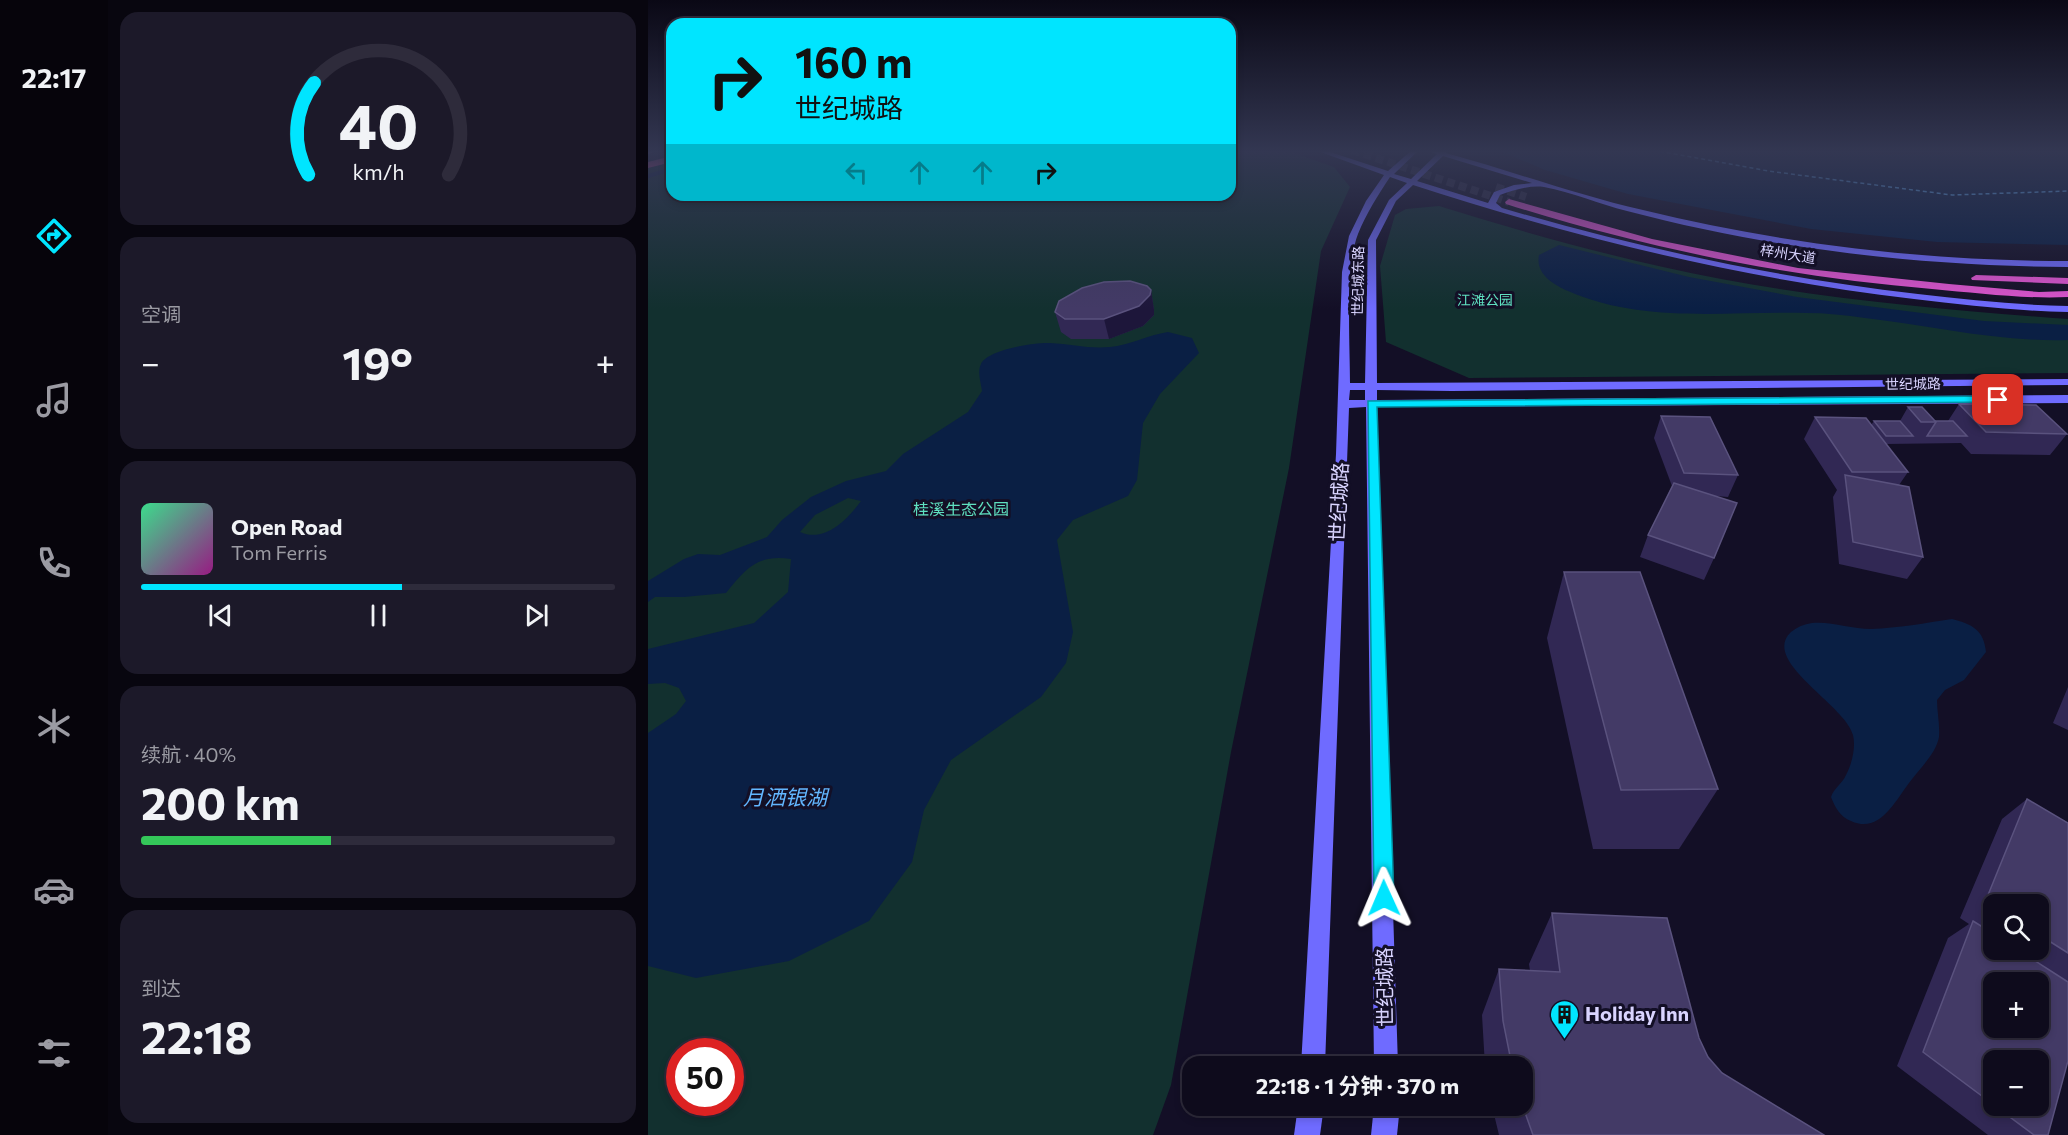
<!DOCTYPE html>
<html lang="zh">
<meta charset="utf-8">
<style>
body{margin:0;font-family:Commissioner,"Noto Sans SC",sans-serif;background:#1c1929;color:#f1f3f6;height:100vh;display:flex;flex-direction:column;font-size:22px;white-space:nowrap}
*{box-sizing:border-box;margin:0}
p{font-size:20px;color:#9b9ba3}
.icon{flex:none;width:33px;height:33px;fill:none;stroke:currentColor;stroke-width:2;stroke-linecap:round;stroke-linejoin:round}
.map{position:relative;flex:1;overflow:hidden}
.panel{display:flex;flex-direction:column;gap:12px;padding:12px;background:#08060f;width:540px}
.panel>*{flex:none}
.guide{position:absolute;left:18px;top:18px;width:570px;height:183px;border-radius:18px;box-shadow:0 3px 9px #0003,0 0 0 2px #2e2b3b;background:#00e5ff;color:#111;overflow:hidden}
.tools{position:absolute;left:1335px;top:894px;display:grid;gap:12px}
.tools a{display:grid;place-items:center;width:66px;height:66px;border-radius:12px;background:#0e0b1c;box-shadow:0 3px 9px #0003,0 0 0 2px #2e2b3b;font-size:30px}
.speed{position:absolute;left:18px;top:1038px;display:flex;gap:12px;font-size:30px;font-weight:700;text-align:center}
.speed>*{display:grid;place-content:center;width:78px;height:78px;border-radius:50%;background:#0e0b1c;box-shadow:0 3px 9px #0003,0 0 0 2px #2e2b3b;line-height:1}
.speed .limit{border:9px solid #d22;background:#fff;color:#111}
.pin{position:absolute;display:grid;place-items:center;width:51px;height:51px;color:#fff;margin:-26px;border-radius:12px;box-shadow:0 3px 9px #0006}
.me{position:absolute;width:66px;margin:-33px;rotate:359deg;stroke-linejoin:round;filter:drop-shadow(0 0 4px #0008)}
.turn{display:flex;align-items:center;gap:21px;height:126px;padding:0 30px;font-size:27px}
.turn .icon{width:78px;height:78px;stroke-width:2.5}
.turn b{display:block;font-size:42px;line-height:51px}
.lanes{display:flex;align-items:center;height:57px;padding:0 30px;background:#0003;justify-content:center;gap:30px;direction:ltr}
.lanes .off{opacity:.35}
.big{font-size:45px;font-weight:700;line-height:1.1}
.panel .card{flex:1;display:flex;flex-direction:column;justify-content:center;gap:9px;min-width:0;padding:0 21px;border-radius:18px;background:#1c1929}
.panel .dial{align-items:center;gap:0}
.dial svg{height:156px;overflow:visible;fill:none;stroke:#2e2b3b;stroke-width:7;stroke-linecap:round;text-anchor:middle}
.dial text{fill:#f1f3f6;stroke:none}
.song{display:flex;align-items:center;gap:18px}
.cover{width:72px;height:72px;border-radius:9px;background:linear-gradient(135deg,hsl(150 70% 55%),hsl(310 70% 35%))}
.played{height:6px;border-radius:3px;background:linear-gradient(90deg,#00e5ff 55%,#2e2b3b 55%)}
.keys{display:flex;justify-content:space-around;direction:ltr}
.heat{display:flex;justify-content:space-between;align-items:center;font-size:33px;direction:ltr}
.charge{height:9px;border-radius:4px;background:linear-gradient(90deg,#34c759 40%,#2e2b3b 0)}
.trip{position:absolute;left:534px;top:1056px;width:351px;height:60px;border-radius:18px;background:#0e0b1c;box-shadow:0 3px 9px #0003,0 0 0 2px #2e2b3b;font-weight:700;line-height:60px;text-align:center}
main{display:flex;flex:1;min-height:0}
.menu{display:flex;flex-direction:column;width:108px;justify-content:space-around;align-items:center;background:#06040b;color:#9b9ba3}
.menu .icon{width:42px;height:42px}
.menu .on{color:#00e5ff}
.menu b{font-size:27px;color:#f1f3f6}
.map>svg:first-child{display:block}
.green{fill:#12302f;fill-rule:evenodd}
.water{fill:#0a1f44;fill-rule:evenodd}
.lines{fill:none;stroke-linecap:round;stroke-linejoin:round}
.stream{stroke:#0a1f44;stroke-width:4}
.ferry{stroke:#62b6ff;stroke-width:1.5;stroke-dasharray:4 3;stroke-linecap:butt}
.trunk-tunnel{stroke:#312d47;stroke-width:8;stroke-dasharray:8 4.5;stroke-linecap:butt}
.secondary{fill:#6f6bff;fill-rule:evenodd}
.trunk{fill:#e055d1;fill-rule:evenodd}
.motorway{fill:#ff4fa3;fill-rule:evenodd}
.wall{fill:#312854;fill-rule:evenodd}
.shaded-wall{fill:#1d163a}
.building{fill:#433a66;stroke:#5a527e;stroke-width:1.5;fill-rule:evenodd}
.route{fill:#00e5ff;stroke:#0095a6;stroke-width:1.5}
.labels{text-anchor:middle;stroke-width:6;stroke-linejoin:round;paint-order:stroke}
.far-street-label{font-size:14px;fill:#d9d4ff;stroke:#130f26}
.far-park-label{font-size:14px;fill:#5fe0c0;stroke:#130f26}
.park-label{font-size:16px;fill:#5fe0c0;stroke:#130f26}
.near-street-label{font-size:20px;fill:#d9d4ff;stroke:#130f26}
.near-poi-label{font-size:20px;font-weight:bold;fill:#d9d4ff;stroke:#130f26;text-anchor:start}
.near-water-label{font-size:21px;font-style:italic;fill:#62b6ff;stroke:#130f26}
</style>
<main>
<nav class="menu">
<b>22:17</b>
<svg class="icon on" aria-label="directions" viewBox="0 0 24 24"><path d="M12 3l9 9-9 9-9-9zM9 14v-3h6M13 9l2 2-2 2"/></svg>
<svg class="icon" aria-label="music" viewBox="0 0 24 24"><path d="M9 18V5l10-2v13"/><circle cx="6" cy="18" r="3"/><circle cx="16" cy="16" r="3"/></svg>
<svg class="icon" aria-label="phone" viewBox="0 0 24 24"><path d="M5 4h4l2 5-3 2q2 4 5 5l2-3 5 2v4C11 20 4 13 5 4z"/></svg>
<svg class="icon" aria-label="climate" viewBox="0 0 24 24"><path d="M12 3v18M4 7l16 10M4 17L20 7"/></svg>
<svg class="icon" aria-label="car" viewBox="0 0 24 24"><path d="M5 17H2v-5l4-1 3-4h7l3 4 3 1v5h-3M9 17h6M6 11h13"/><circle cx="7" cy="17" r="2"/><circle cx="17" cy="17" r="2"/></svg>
<svg class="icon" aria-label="filters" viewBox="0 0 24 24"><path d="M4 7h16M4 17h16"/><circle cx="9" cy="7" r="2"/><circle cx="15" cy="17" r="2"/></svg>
</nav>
<section class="panel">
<div class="card dial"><svg viewBox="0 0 100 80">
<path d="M14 69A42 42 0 1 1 86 69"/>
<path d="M14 69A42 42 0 0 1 17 22" stroke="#00e5ff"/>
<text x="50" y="56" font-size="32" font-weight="700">40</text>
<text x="50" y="72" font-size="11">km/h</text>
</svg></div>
<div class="card"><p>空调</p>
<div class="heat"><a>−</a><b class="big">19°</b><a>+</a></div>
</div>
<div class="card">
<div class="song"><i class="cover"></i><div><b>Open Road</b><p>Tom Ferris</p></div></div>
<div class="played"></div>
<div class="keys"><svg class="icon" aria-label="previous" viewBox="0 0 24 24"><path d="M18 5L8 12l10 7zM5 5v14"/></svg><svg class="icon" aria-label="pause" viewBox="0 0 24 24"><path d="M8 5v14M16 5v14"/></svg><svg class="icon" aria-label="next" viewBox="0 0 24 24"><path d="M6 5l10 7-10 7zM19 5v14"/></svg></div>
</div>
<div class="card"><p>续航 · 40%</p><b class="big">200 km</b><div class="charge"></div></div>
<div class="card"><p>到达</p><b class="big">22:18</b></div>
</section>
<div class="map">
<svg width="1420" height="1135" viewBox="0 0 1420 1135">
<rect width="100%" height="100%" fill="#130f26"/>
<!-- green -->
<g class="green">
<path d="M582 150H637L686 167 702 187 673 251 641 468 583 752 523 1085 505 1135H0V168L24 162V195H582ZM32 1052H82V1102H32Z"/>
<path d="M791 206C865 229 939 250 1015 267 1147 297 1285 309 1420 319V373L821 378 738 342 732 266 747 215 758 209Z"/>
</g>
<!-- water -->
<g class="water">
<path d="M850 150H1167L1253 155 1420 150V245L1289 242 1163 229 980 194 897 170Z"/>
<path d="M911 245 1041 277 1149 297 1336 321 1420 325V340C1350 342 1285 326 1217 318 1198 315 1177 313 1158 313 1077 311 996 324 920 291 906 285 887 274 891 255Z"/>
<path d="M520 332 544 338 551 353 512 394 495 423 489 480 480 496 425 520 409 540 425 632 418 663 393 697 303 760 276 810 264 862 221 921 141 961 48 978 0 966V733L28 714 38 701 31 688 17 683 0 684V649L106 623 140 592 143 559C110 554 98 568 78 593L36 597H7L0 602V581L36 559 50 554 72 555 119 537 134 520 163 497 198 481 238 471 255 454 320 412 334 391C333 383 329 372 333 364 339 350 387 342 402 343 423 344 441 349 462 347 482 345 500 335 520 332ZM200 498 213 501C199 520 177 543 152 532L167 515Z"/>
<path d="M1304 619C1324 624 1336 630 1338 652L1316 680 1297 690 1289 700C1289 712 1292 725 1291 737 1288 754 1271 769 1261 783 1246 803 1231 834 1203 821 1192 817 1187 807 1183 797 1186 788 1194 784 1198 775 1204 764 1208 747 1205 735 1198 705 1112 661 1143 632 1149 627 1156 624 1164 623 1183 621 1203 629 1223 629 1250 628 1278 623 1304 619Z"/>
</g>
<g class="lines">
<!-- stream -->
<path class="stream" d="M0 176 24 169"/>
<!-- ferry -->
<path class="ferry" d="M1005 150 1120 171 1304 195 1420 191"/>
<!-- trunk-tunnel -->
<g class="trunk-tunnel">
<path d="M704 150 861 202"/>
<path d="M848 187 878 197"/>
</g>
<!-- secondary -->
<g class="secondary">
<path d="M667 150H676L740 171 764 150H771L746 174 763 179 789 154 783 152 782 150H800L798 153C864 171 929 195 995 210 1135 244 1277 261 1420 261V267C1272 266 1123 249 979 211 951 204 924 192 896 187 882 185 865 190 852 195L848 203 854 208C991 248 1129 278 1270 294 1320 300 1370 305 1420 306V312C1368 311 1317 305 1266 299 1095 279 928 238 765 185L748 201 728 240 729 383 1420 379V385L804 391 729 390V400L1420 395V403L729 407 750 1066H726L718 407 701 408 677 1066H653L688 454 694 272 701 236 718 201 736 175ZM795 156 884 183 866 185 846 192 840 203 769 181ZM742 177 759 183 741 200 720 240 717 383H702C702 344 697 267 710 234 718 214 730 195 742 177ZM702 390H717V400H701Z"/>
<path d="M650 1106H676L672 1135H646Z"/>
<path d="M726 1106H752L749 1135H723Z"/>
</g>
<!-- trunk -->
<g class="trunk">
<path d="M861 199 1004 239 1150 268 1301 284 1391 292 1420 291V297C1375 299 1329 293 1284 289 1139 277 997 248 858 204L857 202Z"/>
<path d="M1328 275 1420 278V284L1324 280 1323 278Z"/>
</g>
<!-- motorway -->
<g class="motorway">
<path d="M0 150H11L0 154Z"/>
<path d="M24 156V162L0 168V162Z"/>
</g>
</g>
<!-- wall -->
<g class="wall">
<path d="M503 290 506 310V315L495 326 461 339H423L413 332 407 312Z"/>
<path d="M1311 404 1419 434 1402 455 1323 454 1313 443 1238 444 1260 472 1251 485 1275 557 1259 579 1191 564 1185 497 1189 490 1156 439 1167 417 1223 425 1226 421H1252L1260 407 1287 421H1300Z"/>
<path d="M1013 416 1090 475 1080 497 1068 496 1066 558 1056 580 992 557 1000 535 1024 486 1006 438Z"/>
<path d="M916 572 1070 789 1031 849H945L899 638Z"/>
<path d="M1420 687V730L1405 723Z"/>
<path d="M1379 799 1420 823V1061L1400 1135H1340L1249 1066 1300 938 1321 924 1312 918 1354 819ZM1346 904H1390V950H1346ZM1346 1060 1390 1106H1346Z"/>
<path d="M904 913 1051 1038 1060 1057 1074 1073 1176 1135H851L844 1106H874V1066H837L834 1015 851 969 882 971 881 964Z"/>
</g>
<!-- shaded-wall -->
<path class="shaded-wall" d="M503 290 506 310V315L495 326 461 339 456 319Z"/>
<!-- building -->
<g class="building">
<path d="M482 281 499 286 503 290 502 295 491 306 456 319H417L407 312 411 301 434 288 456 282Z"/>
<path d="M1311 404 1388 405 1419 434 1338 432Z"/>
<path d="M1260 407H1274L1288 422H1273Z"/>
<path d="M1013 416 1062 417 1090 475 1036 473Z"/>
<path d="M1167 417 1218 418 1260 472H1204Z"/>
<path d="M1226 421H1252L1265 436H1238Z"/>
<path d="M1287 421H1305L1319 436H1279L1288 422Z"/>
<path d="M1197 475 1261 487 1275 557 1205 542Z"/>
<path d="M1026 483 1089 503 1066 558 1000 535Z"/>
<path d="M916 572H992L1070 789 973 790Z"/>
<path d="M1379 799 1420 823V953L1390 934V904H1346V905L1338 900Z"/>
<path d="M904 913 1019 918 1051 1038 1060 1057 1074 1073 1176 1135H885L874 1104V1066H864L855 1021 851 969 912 972Z"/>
<path d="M1325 921 1346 934V950H1370L1420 982V1061L1400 1135H1386L1347 1106H1390V1060H1346V1105L1275 1052ZM1346 982H1390V1028H1346Z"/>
</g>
<!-- sky -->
<linearGradient id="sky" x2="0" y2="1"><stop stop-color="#0a0815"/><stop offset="0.49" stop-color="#333752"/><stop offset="1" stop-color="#333752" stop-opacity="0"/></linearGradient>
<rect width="1420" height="309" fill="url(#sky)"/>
<!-- route -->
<path class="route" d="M1350 396 1354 397V402L729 407 746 898 743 904 736 907 729 904 726 898 720 401Z"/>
<!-- icons -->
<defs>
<symbol id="building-pin" viewBox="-11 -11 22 30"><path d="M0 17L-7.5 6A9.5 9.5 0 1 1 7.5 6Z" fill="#00e5ff" stroke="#130f26"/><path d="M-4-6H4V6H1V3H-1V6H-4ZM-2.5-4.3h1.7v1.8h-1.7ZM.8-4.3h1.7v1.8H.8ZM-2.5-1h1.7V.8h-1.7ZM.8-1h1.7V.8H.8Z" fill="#111"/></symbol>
</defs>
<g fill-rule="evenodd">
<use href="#building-pin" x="900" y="998" width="33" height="45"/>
</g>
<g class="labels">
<!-- far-street labels -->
<g class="far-street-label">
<text transform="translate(1140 254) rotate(9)" y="5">梓州大道</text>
<text transform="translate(710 281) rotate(-89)" y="5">世纪城东路</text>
<text transform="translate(1265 384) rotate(-1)" y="5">世纪城路</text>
</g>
<!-- far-park labels -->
<g class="far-park-label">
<text x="837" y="305">江滩公园</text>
</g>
<!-- park labels -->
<g class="park-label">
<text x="313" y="515">桂溪生态公园</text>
</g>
<!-- near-street labels -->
<g class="near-street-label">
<text transform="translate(691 502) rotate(-87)" y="7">世纪城路</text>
<text transform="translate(737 987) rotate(-91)" y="7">世纪城路</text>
</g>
<!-- near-poi labels -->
<g class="near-poi-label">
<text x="937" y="1021">Holiday Inn</text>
</g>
<!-- near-water labels -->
<g class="near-water-label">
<text x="137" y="805">月洒银湖</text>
</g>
</g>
</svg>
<div class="tools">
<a><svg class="icon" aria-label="search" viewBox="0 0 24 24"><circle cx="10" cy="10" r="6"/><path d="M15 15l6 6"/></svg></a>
<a>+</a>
<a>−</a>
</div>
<div class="speed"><div class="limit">50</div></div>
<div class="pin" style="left:1350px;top:400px;background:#d93025"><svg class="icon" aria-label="arrive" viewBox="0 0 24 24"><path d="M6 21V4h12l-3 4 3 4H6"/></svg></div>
<svg class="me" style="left:736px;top:898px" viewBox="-20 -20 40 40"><path d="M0-17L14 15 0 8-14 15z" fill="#00e5ff" stroke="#fff" stroke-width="4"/></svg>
<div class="trip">22:18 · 1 分钟 · 370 m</div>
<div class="guide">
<div class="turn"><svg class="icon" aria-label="right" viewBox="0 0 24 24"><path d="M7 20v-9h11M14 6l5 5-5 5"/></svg><div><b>160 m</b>世纪城路</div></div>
<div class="lanes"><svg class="icon off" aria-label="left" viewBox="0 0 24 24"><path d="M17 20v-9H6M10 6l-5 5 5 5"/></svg><svg class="icon off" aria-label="ahead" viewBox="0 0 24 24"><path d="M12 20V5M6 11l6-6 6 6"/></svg><svg class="icon off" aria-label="ahead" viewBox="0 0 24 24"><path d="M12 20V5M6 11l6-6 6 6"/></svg><svg class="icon" aria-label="right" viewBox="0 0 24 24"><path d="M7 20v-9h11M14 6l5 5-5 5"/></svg></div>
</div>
</div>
</main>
